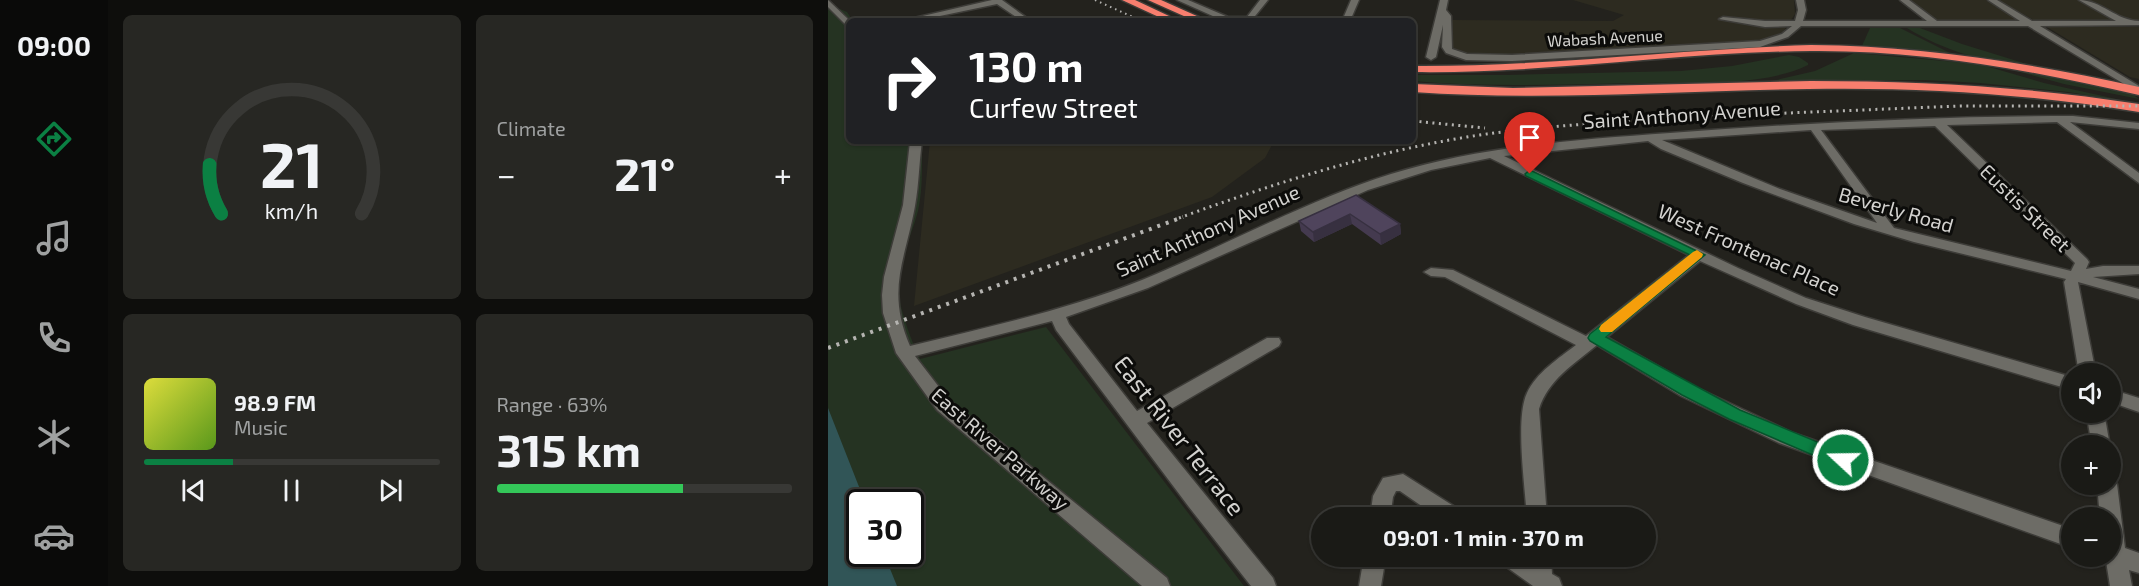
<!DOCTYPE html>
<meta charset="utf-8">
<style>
body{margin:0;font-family:"Exo 2",sans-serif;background:#272723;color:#f1f3f6;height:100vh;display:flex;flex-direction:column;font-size:22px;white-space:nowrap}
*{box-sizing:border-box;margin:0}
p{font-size:20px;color:#9fa1a1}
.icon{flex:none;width:33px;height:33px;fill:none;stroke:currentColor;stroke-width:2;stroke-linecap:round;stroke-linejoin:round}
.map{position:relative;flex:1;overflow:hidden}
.sheet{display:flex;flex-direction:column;gap:15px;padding:15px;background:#0e0e0c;width:720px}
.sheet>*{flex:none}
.hud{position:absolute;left:18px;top:18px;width:570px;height:126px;border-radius:9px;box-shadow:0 2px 4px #0004,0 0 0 2px #383835;background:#202124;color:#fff;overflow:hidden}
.controls{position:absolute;left:1233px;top:363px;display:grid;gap:12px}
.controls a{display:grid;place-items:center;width:60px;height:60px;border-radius:50%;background:#1a1a16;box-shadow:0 2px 4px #0004,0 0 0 2px #383835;font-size:30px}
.speed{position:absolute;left:18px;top:489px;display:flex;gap:12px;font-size:30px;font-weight:700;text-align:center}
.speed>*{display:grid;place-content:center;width:78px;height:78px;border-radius:50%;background:#1a1a16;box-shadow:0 2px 4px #0004,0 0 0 2px #383835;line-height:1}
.speed .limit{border:3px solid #111;border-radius:9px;background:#fff;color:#111}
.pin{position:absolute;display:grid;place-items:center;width:51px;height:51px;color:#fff;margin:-62px -26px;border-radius:50% 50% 50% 0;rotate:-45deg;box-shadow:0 0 6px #0007}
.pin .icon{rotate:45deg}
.me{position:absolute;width:66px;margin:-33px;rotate:291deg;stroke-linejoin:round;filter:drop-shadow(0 0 4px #0008)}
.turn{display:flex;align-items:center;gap:21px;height:126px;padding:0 24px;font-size:27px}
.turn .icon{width:78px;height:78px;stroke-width:2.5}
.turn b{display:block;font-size:42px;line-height:51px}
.big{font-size:45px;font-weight:700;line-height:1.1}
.sheet .widget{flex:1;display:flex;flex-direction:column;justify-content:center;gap:9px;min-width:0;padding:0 21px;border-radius:9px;background:#272723}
.sheet .dial{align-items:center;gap:0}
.dial svg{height:156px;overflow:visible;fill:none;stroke:#383835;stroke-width:7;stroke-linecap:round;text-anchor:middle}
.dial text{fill:#f1f3f6;stroke:none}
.song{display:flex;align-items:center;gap:18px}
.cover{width:72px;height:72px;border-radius:9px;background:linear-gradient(135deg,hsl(60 70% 55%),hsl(90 70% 35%))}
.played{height:6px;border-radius:3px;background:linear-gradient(90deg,#0b8043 30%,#383835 30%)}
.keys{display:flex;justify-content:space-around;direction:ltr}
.heat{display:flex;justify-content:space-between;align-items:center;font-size:33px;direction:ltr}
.charge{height:9px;border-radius:4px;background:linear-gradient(90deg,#34c759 63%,#383835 0)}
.sheet .tiles{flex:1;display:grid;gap:15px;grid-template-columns:repeat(2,1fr)}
.trip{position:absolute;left:483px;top:507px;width:345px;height:60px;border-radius:30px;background:#1a1a16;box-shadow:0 2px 4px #0004,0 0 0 2px #383835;font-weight:700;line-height:60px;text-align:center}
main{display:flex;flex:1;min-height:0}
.tabs{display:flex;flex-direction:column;width:108px;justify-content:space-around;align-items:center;background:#0a0a09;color:#9fa1a1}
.tabs .icon{width:42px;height:42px}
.tabs .current{color:#0b8043}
.tabs b{font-size:27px;color:#f1f3f6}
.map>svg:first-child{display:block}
.built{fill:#2d2b20}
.green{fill:#253322}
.water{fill:#315557}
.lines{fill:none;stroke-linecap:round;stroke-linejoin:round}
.minor-casing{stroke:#3d3c38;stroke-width:3}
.highway-casing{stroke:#3d3c38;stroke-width:3}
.minor{fill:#6d6c66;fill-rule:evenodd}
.highway{fill:#f77e6e;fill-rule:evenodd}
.rail-far2{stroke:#b5b4b1;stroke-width:2;stroke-dasharray:1.5 4;stroke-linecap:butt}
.rail-far1{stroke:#b5b4b1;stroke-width:3;stroke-dasharray:2 4.5;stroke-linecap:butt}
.rail{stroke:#b5b4b1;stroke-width:4;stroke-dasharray:3 6;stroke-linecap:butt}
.wall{fill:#443a4f}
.shaded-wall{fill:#373040}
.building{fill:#4f445c;stroke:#373040;stroke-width:1.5}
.route{fill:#0b8043;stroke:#07532c;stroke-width:1.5}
.slow{fill:#f59e0b}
.labels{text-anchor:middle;stroke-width:6;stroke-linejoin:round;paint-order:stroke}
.far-street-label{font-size:16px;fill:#d3d2cf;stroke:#0c0c0a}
.street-label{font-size:20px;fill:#d3d2cf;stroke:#0c0c0a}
.near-street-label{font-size:24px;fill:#d3d2cf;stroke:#0c0c0a}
</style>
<main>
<nav class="tabs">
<b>09:00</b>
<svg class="icon current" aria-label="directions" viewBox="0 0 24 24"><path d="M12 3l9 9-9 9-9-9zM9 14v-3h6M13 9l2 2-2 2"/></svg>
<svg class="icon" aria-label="music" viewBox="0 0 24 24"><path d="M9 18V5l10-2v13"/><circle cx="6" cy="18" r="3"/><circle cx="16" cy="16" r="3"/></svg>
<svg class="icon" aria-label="phone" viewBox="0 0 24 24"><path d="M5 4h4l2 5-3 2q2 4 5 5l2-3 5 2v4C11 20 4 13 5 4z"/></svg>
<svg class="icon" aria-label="climate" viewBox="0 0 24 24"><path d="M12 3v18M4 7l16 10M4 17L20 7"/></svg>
<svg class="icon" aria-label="car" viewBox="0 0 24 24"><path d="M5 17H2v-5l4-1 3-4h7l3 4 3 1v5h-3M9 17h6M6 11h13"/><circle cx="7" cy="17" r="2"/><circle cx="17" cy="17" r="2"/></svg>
</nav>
<section class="sheet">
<div class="tiles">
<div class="widget dial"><svg viewBox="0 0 100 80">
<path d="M14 69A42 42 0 1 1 86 69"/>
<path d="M14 69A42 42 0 0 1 8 44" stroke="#0b8043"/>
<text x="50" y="56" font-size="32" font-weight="700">21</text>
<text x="50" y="72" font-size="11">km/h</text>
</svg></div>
<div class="widget"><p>Climate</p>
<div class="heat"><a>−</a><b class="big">21°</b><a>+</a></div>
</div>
<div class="widget">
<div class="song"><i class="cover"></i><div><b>98.9 FM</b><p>Music</p></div></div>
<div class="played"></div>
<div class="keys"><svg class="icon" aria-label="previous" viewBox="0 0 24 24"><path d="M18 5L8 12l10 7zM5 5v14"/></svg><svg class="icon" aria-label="pause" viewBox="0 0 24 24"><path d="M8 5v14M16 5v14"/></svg><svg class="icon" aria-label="next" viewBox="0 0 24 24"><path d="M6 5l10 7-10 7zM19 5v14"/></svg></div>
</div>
<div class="widget"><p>Range · 63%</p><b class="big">315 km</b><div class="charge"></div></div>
</div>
</section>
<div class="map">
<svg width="1311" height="586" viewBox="0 0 1311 586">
<rect width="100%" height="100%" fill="#23221d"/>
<!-- built -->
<g class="built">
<path d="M745 0H966L967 14 955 32 933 41 674 56 626 52 621 45 623 20 785 21 796 15Z"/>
<path d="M1080 0H1158L1194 22H1110Z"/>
<path d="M1170 0H1250L1289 22H1209Z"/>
<path d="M1260 0H1311V22L1300 21Z"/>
<path d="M1219 27H1311V79L1302 77Z"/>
<path d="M102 141H446L437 158 384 197 86 306Z"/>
</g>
<!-- green -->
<g class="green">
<path d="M0 4 19 12 25 21H21V141H94C94 164 95 188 90 211 83 238 67 268 71 297 75 318 83 340 92 359L218 327 416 586H63L49 554H82V502H32L0 437Z"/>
<path d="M1042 28H1072L1122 53 1034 46Z"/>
<path d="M1079 28H1092L1134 44 1202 65C1158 63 1116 51 1079 28Z"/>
<path d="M1026 53 1151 64 1216 83 1311 104 1240 92 1152 83 1097 80 944 81 987 71Z"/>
<path d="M961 55 971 57 980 63V65C935 87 867 82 817 83 740 84 662 88 585 81V75H678L853 71 904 66Z"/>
<path d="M1170 66 1303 93 1311 99 1236 84Z"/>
</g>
<!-- water -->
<path class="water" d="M0 408 37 502H32V554H56L69 586H0Z"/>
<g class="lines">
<defs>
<g id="minor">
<path d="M0 0 22 21 21 28 0 7Z"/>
<path d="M164 0H174L203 21H194L169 4 88 21H73Z"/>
<path d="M349 0H360L400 17H419L432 0H440L423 21H396Z"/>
<path d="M523 0H531L522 21H514Z"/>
<path d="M612 0H620L618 10 623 16 624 49 639 54 684 55 932 41 954 34 964 26 937 27 891 19 895 17 937 21H967L970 10 968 0H976L978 10 975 21H1099L1072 0H1081L1109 21H1192L1160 0H1169L1204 21H1288L1251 0C1273 0 1289 21 1311 21V25L1212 26 1311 86V93L1200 26H973L960 37 932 47 684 61 638 60 618 53 614 47 615 25 608 57 603 60 598 57Z"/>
<path d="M1245 116 1311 123V129L1242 122 1311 173V183L1229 122 1119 125 1259 259 1261 262 1258 269 1275 266H1311V274L1265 277 1311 289V299L1250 282 1268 374H1251L1236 282 1238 279 1086 242 1026 224 915 183 833 149 820 141 676 156 910 268 978 298 1037 317 1244 377V390L1025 325 968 304 872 261 779 337 865 386 965 433 1244 529V548L951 443 853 396 769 345C746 364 720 380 711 409L719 518H699C697 487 687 418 699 393 708 373 731 358 748 345L617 277 603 276 596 272 603 268 625 270 758 336 861 255 662 158 603 170 540 190 320 288 238 317 241 324 309 411 439 338H451L453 342 451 346 319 423 445 578 448 586H423L361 507 228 330 224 321 87 356 121 400 339 578 342 586H314L109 410 68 353 55 313 54 295 56 277 75 205 82 141H94C91 163 91 184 87 206 77 261 58 290 82 346 160 327 239 310 314 280 397 246 477 201 563 174 653 146 747 140 842 133 976 123 1111 116 1245 116ZM1107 126 1247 263 1243 271 1066 228 993 130ZM983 130 1049 223 952 189 834 140Z"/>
<path d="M1282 389 1311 398V412L1282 402Z"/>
<path d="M1258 412H1276L1282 446H1264Z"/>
<path d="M575 474 635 512 638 518H611L572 491H568L565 497 562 518H542L545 496 555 478Z"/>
<path d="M1282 477 1289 484 1297 548 1311 553V573L1301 570 1304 586H1282L1278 561 1273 556H1282V518H1272L1269 484H1282Z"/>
<path d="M536 556H558L553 586H531Z"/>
<path d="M670 556H723L724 574 731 578 734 586H705L673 563Z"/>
</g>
<g id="highway">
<path d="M294 0H307L341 16 333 18Z"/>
<path d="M320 0H333L380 21H367Z"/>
<path d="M983 45C1094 46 1202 63 1311 87V95C1203 70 1094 50 983 51 850 52 718 74 585 72V66C718 67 850 49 983 45Z"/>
<path d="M983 81C1094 81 1202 87 1311 104V112C1201 94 1092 87 980 89 849 91 716 101 585 92V84L685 88Z"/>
</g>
</defs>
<!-- minor casing -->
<use href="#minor" class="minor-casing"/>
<!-- highway casing -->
<use href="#highway" class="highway-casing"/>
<!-- minor -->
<use href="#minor" class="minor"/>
<!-- highway -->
<use href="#highway" class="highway"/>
<!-- rail-far2 -->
<path class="rail-far2" d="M267 0 314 21"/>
<!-- rail-far1 -->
<g class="rail-far1">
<path d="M911 115 1132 106H1311"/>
<path d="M585 121 657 128"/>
<path d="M351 218C458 179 569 144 682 131 760 122 840 120 919 114"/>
</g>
<!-- rail -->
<path class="rail" d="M0 348 355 217"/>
</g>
<!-- wall -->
<path class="wall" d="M528 195 572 224 573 234 553 245 524 224 486 242 473 231 471 221Z"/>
<!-- shaded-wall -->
<g class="shaded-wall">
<path d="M522 214 524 224 486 242 485 232Z"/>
<path d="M572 224 573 234 553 245 552 234Z"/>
</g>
<!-- building -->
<path class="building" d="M528 195 572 224 552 234 522 214 485 232 471 221Z"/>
<!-- route -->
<path class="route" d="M702 170 877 255 778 337 912 410 1021 455 1023 460 1021 465 1015 467 1008 465 901 419 854 395 762 341 760 338 762 334 862 255 698 176 697 174Z"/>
<!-- slow -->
<path class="slow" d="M869 250 875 254 874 257 784 332H773L771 329 773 325 865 252Z"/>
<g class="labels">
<!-- far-street labels -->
<g class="far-street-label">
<text transform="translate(777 38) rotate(-3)" y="6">Wabash Avenue</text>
</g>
<!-- street labels -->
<g class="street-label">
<text transform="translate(854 115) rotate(-4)" y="7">Saint Anthony Avenue</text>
<text transform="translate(1197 208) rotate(44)" y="7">Eustis Street</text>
<text transform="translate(1068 210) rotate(16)" y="7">Beverly Road</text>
<text transform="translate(380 231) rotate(-24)" y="7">Saint Anthony Avenue</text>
<text transform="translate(921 250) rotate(24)" y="7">West Frontenac Place</text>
<text transform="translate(172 449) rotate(41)" y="7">East River Parkway</text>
</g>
<!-- near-street labels -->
<g class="near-street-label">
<text transform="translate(351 436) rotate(52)" y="8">East River Terrace</text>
</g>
</g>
</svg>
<div class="controls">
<a><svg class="icon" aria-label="sound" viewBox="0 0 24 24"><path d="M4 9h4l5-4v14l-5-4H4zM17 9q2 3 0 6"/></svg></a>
<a>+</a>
<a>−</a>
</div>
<div class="speed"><div class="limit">30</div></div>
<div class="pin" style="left:702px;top:174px;background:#d93025"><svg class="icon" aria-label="arrive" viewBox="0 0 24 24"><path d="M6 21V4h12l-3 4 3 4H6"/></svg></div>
<svg class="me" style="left:1015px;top:460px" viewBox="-20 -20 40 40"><circle r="17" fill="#0b8043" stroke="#fff" stroke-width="3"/><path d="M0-11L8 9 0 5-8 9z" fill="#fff"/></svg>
<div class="trip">09:01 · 1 min · 370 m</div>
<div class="hud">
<div class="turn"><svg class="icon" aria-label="right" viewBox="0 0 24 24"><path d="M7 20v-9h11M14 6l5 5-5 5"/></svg><div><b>130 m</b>Curfew Street</div></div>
</div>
</div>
</main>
